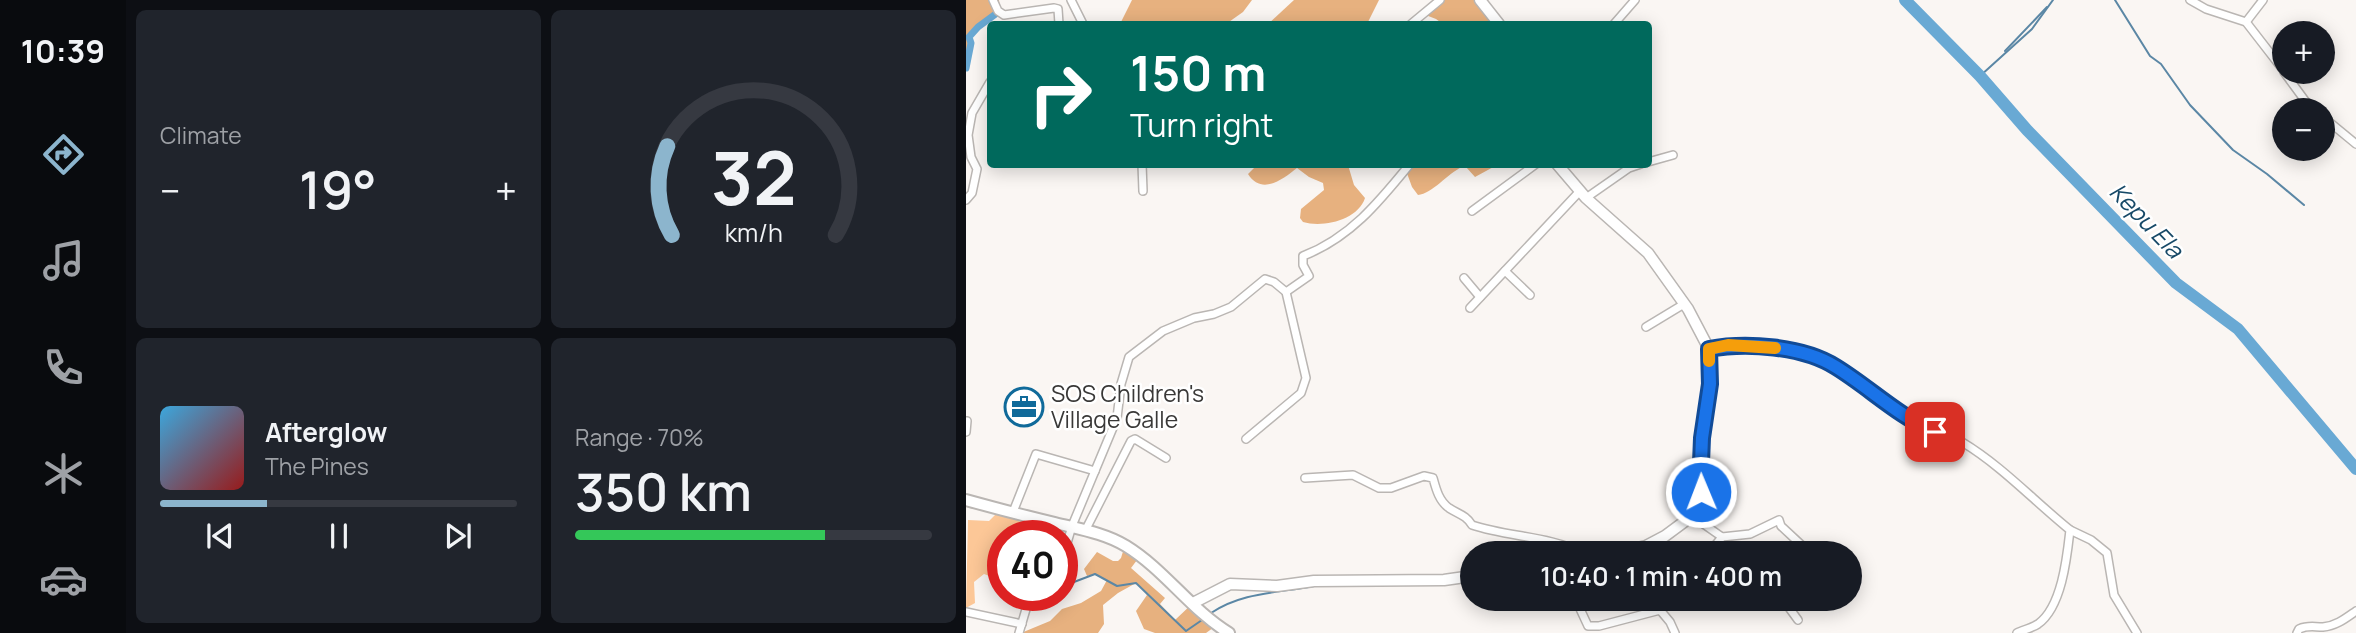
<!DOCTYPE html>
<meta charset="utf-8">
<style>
body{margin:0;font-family:Manrope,sans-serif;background:#20242c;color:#f1f3f6;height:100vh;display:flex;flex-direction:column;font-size:26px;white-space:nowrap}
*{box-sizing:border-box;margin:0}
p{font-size:23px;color:#9ea1a6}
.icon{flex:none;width:38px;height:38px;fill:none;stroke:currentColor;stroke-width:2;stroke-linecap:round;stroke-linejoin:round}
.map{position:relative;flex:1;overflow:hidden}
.drawer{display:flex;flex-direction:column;gap:10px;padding:10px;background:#0d0f14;width:840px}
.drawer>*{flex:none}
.banner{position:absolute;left:21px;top:21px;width:665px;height:147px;border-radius:7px;box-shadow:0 4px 18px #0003;background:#00695c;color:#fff;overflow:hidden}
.buttons{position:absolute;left:1306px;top:21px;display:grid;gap:14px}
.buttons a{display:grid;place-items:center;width:63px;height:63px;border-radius:50%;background:#171b24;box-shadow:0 4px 18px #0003;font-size:35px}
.speed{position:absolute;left:21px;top:520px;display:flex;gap:14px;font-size:35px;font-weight:700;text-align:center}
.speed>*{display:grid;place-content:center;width:91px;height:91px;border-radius:50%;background:#171b24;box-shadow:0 4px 18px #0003;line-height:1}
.speed .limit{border:10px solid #d22;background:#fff;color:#111}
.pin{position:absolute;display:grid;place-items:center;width:60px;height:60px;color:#fff;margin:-30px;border-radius:14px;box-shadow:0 4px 10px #0006}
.me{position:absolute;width:77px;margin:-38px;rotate:359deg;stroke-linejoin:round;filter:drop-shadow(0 0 5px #0008)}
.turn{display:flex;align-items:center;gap:24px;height:147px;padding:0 28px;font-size:32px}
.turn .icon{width:91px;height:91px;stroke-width:2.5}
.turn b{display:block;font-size:49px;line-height:60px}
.big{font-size:52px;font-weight:600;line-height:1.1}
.drawer .tile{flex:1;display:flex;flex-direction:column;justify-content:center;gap:10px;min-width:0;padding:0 24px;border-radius:10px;background:#20242c}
.drawer .dial{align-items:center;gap:0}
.dial svg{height:182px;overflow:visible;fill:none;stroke:#363941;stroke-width:7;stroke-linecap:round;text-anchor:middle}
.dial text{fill:#f1f3f6;stroke:none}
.song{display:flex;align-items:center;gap:21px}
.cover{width:84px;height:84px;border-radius:10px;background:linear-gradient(135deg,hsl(200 70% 55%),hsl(0 70% 35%))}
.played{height:7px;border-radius:4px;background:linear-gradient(90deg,#8cb5cd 30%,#363941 30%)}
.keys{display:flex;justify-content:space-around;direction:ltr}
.heat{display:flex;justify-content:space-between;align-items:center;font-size:38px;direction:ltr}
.charge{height:10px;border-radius:5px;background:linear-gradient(90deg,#34c759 70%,#363941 0)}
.drawer .tiles{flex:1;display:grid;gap:10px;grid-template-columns:repeat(2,1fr)}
.trip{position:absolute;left:494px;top:541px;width:402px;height:70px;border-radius:35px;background:#171b24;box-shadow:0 4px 18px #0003;font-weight:600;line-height:70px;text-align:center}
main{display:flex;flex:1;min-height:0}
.dock{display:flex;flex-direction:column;width:126px;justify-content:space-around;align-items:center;background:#090b0e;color:#9ea1a6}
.dock .icon{width:49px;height:49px}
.dock .current{color:#8cb5cd}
.dock b{font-size:32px;color:#f1f3f6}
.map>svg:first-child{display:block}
.green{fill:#fcc797}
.forest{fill:#e7b17f}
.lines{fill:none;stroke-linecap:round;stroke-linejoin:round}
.stream{stroke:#5b87a5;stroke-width:2}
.canal{stroke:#69a9d4;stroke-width:7}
.river{stroke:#69a9d4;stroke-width:12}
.street-casing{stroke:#bab6b3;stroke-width:10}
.secondary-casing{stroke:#bab6b3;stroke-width:13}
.primary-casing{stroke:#bab6b3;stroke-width:14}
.street{stroke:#fff;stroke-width:7}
.secondary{stroke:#fff;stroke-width:10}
.primary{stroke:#fff;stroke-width:10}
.route-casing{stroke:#114b97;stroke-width:18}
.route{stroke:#1a73e8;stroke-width:12}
.slow{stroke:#f59e0b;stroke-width:12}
.labels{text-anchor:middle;stroke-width:5;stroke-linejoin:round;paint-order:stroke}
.poi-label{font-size:23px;fill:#393837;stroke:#fff;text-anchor:start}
.water-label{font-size:24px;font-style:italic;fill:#174967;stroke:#fff}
</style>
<main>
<nav class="dock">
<b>10:39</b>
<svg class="icon current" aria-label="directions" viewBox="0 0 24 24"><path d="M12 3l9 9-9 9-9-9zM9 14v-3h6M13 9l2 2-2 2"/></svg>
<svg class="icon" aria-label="music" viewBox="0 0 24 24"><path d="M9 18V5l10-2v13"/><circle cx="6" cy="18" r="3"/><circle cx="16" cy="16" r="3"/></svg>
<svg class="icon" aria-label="phone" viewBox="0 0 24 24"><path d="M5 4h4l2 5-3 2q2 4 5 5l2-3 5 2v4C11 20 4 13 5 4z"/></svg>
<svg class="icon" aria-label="climate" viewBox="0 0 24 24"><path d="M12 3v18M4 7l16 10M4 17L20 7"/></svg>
<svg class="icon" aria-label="car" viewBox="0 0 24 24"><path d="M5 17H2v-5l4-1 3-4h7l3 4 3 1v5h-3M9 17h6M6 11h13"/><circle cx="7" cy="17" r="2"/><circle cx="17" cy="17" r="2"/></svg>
</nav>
<section class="drawer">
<div class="tiles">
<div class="tile"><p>Climate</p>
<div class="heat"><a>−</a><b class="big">19°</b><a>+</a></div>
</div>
<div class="tile dial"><svg viewBox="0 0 100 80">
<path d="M14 69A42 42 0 1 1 86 69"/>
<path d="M14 69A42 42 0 0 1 12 30" stroke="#8cb5cd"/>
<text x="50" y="56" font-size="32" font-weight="700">32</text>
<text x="50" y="72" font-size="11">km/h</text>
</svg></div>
<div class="tile">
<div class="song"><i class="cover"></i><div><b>Afterglow</b><p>The Pines</p></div></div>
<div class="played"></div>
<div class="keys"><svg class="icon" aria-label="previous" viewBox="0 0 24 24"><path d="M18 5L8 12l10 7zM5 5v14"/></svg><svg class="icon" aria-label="pause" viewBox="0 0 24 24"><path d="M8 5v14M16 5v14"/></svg><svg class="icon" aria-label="next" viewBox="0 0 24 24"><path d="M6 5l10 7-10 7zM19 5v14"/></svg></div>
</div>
<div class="tile"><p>Range · 70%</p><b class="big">350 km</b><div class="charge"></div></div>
</div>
</section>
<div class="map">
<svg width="1390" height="633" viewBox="0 0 1390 633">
<rect width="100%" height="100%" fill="#faf6f3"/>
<!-- green -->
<path class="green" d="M34 510 71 518 62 535 37 536V584L34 587 26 577 18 574 8 582 9 603 0 608 2 520 23 521Z"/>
<!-- forest -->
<g class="forest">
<path d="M0 0H33L34 10 12 27 4 37 5 43 0 68Z"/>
<path d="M166 0H286L277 12 260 24H154Z"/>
<path d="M328 0H413L401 24H302Z"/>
<path d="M474 0H514L533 24H477L470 19 457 14Z"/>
<path d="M291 165H382L388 185 399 198C392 220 357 228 337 222L334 218 335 209 358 190 357 183 343 177 331 168C317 179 296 196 282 174Z"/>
<path d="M438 165H531L509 177 500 167H496C482 173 466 194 452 195L446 187Z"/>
<path d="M159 545 174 556 165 568 199 598 194 604 209 620 227 603 251 625 240 633H189L178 629 170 611 181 595 170 583 152 593 137 605 138 624 132 633H55L84 621 96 609 115 603 135 591 141 580 129 574 121 576 118 569 131 552 147 561H152L155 558Z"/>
</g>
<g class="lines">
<!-- stream -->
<g class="stream">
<path d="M1149 0 1184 56 1195 64 1224 105 1267 150 1301 174 1338 205"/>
<path d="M1039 51 1081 7"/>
<path d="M1014 76 1066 29 1087 0"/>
<path d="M96 593 108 582 129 574 151 586 170 583 220 631 236 620"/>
<path d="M79 608 94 595"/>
<path d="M245 613C276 592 312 593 348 586"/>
</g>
<!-- canal -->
<path class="canal" d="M0 68 5 43 3 37 12 27 31 13"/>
<!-- river -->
<path class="river" d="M939 0 1014 76 1061 130 1210 283 1272 329 1390 469"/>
<defs>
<g id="street">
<path d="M27 0 32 11 38 15 88 8 92 9 93 24"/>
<path d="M105 0 117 24"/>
<path d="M1224 0 1240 9 1280 22 1318 71"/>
<path d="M1280 22 1297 0"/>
<path d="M445 24 474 0"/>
<path d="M648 24 669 0"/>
<path d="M1318 72 1340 102 1349 110"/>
<path d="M1356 116 1390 144"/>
<path d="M682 162 707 155"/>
<path d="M176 164 177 191"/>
<path d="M620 198 663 168 675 164"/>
<path d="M0 200 6 193 11 169 5 157 2 135 6 113 24 82"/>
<path d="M506 211 570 164"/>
<path d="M539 271 564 295"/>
<path d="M498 278 514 297"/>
<path d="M320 292 343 276 337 265V256C384 238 413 202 444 164"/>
<path d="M504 308 614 191"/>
<path d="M680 327 718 304"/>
<path d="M743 349C782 341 833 346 868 366 896 381 918 407 946 422 962 431 981 433 996 442 1036 466 1068 501 1104 530 1101 557 1096 607 1072 624 1066 628 1057 630 1051 633"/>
<path d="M0 432 1 421"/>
<path d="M339 478 387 475 413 488H425L458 476 467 478C470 489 473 501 483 508 492 514 500 515 506 525 542 537 583 536 617 553"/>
<path d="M47 512 70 454 129 471"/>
<path d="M726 516 756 537 743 553"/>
<path d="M120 529 165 441 169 439 200 458"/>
<path d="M1104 530 1125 540 1141 553 1148 595 1171 633"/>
<path d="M756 537 784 534 813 520 815 526 844 553"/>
<path d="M96 560 106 526 151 418 155 384 163 357 197 331 228 318 248 314 265 307 299 279 308 282 320 292 340 378 335 393 280 439"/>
<path d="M609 598 622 626H633L694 610 704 622 709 633"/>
<path d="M728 598 729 602 737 604 751 603 769 598"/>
<path d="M816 598 832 620"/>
<path d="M0 612 56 624"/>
<path d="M53 633 63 599 66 595"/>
<path d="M1331 633 1333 629C1342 625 1347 627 1357 627 1370 626 1380 618 1390 611"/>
</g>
<g id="secondary">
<path d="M514 0 533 24"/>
<path d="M591 164 620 198 682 253 722 309 743 349 744 384 736 438 735 463 737 482 733 506 726 516 699 536 680 546 649 553"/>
<path d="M227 603 264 584 311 586 348 581 478 580 506 576"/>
</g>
<path id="primary" d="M0 500C29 508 59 516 89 523 113 529 139 533 160 546 199 570 225 610 263 633"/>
</defs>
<!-- street casing -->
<use href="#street" class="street-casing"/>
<!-- secondary casing -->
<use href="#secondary" class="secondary-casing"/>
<!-- primary casing -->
<use href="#primary" class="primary-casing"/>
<!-- street -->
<use href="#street" class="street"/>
<!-- secondary -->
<use href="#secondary" class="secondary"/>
<!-- primary -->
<use href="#primary" class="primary"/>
</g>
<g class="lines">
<defs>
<path id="route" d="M735 492 737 482 735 463 736 438 744 384 743 349C780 342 837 346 870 367 904 388 932 416 969 432"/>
</defs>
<!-- route casing -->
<use href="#route" class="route-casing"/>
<!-- route -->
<use href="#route" class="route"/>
<!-- slow -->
<path class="slow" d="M743 361V349L762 345 809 348"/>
</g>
<!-- icons -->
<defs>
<symbol id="office-ring" viewBox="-11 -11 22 22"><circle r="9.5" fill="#fff" stroke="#106a9a" stroke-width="1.5"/><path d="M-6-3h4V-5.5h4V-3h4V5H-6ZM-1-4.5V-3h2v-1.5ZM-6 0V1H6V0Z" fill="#106a9a"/></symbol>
</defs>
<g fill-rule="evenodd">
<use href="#office-ring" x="36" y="385" width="44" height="44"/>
</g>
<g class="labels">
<!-- poi labels -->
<g class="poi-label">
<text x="85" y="402">SOS Children's<tspan x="85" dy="26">Village Galle</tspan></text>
</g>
<!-- water labels -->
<g class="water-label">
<text transform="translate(1180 221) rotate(46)" y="8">Kepu Ela</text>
</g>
</g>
</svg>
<div class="buttons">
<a>+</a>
<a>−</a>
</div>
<div class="speed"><div class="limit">40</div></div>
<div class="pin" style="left:969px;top:432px;background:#d93025"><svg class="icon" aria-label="arrive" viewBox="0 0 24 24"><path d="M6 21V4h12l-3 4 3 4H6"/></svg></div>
<svg class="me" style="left:735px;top:492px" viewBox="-20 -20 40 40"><circle r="17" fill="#1a73e8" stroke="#fff" stroke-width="3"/><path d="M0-11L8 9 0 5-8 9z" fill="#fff"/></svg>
<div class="trip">10:40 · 1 min · 400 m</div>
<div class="banner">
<div class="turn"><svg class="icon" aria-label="right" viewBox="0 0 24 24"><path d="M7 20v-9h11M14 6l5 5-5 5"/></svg><div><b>150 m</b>Turn right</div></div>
</div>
</div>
</main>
